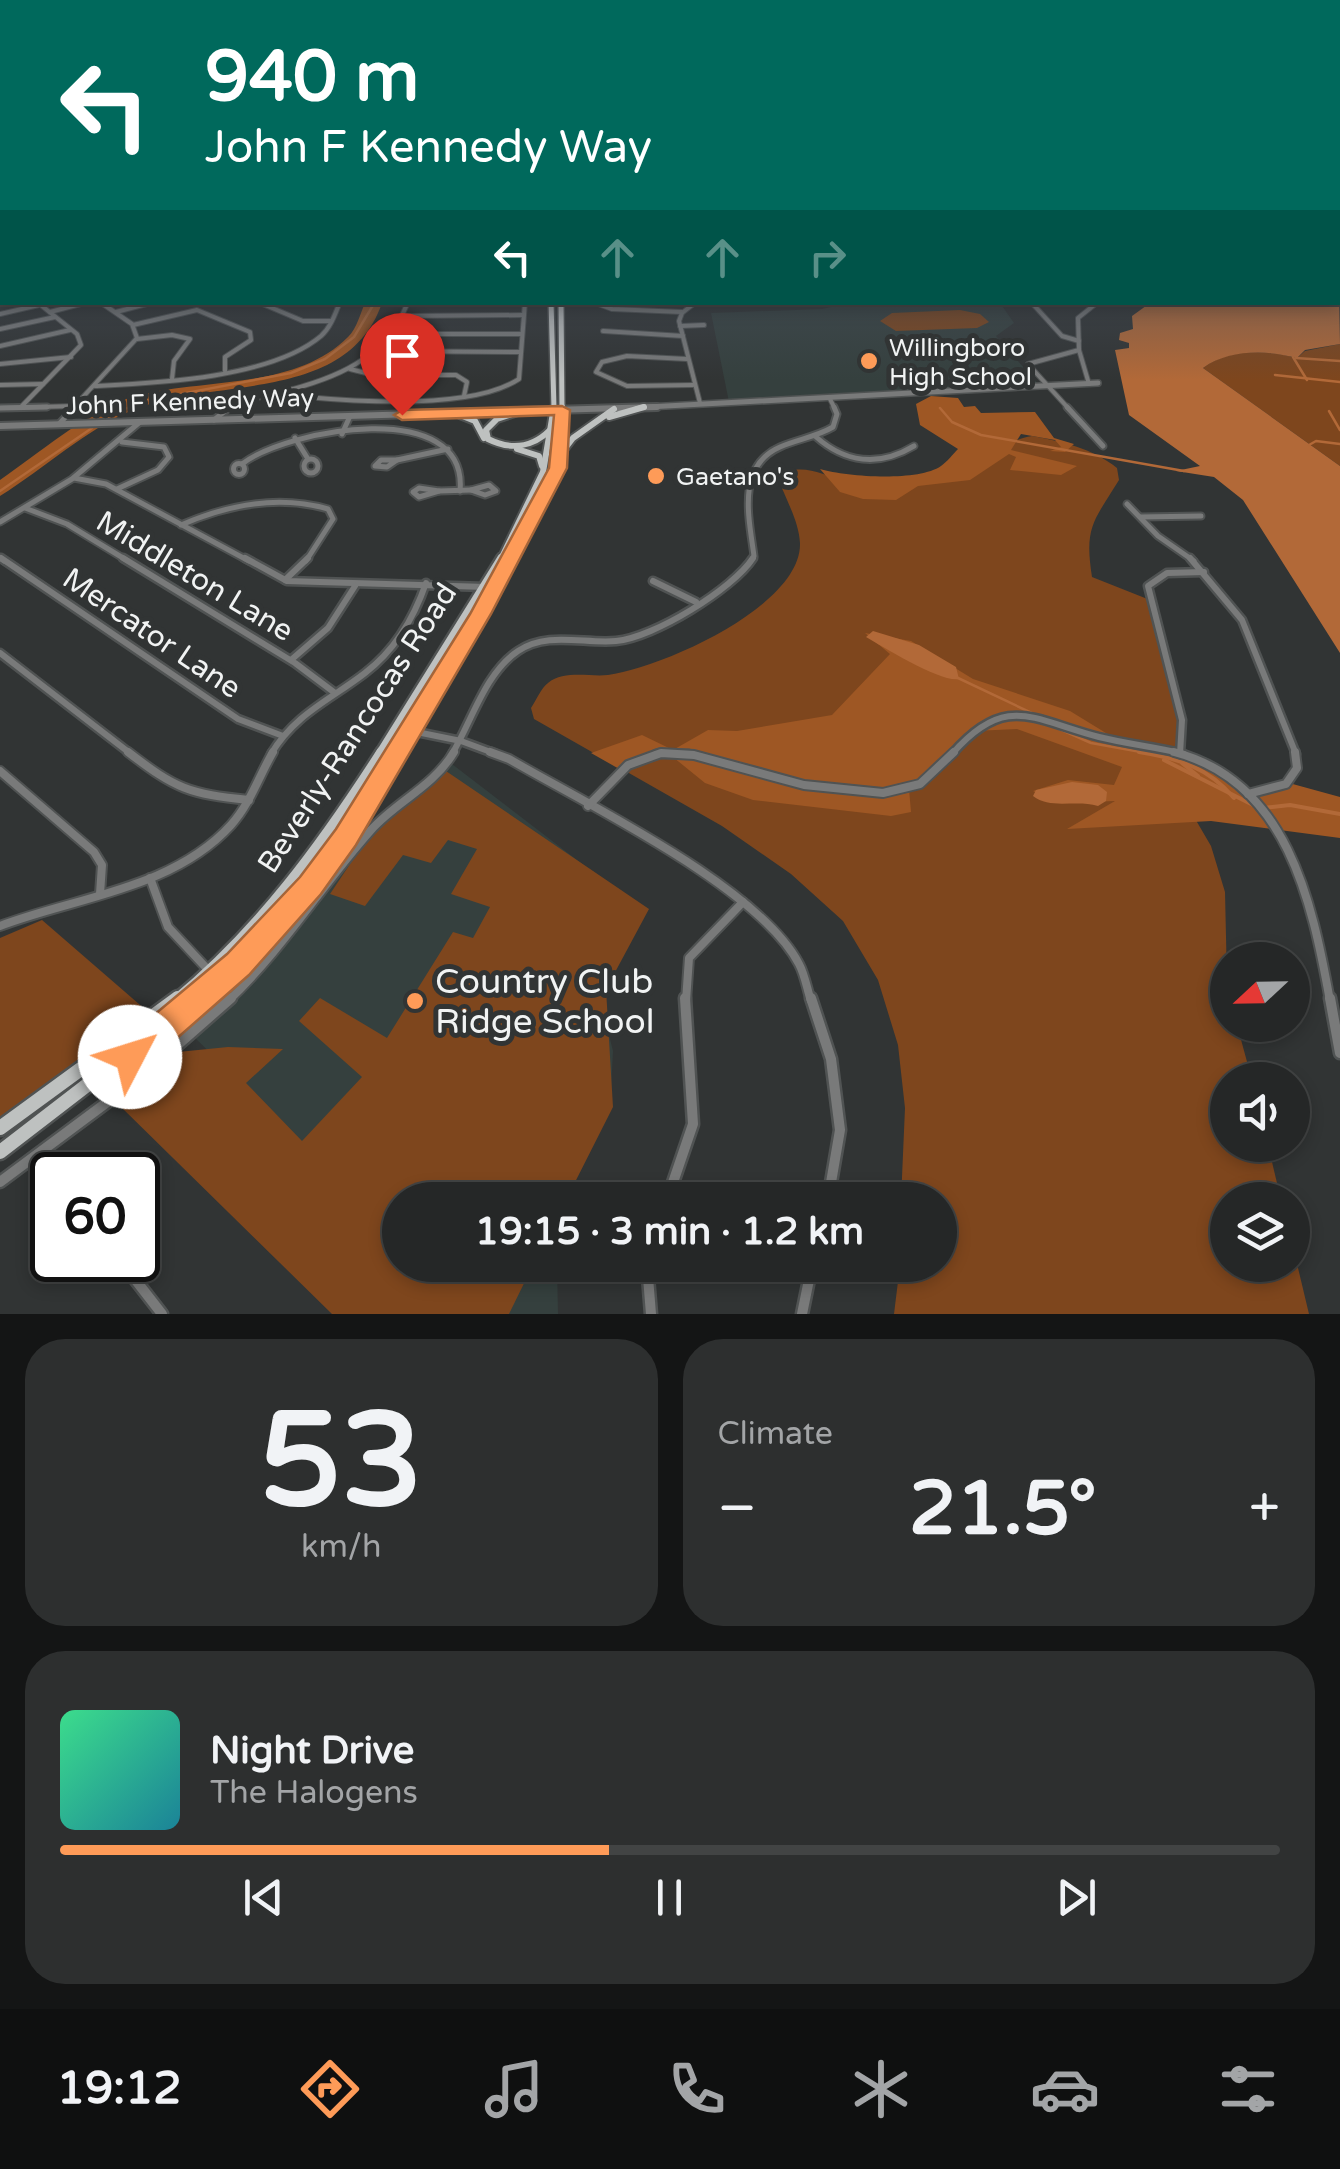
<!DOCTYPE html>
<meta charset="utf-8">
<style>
body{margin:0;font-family:"Varela Round",sans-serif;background:#2d2f2f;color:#f1f3f6;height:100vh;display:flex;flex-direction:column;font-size:38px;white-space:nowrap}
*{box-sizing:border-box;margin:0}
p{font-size:32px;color:#a3a5a7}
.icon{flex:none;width:55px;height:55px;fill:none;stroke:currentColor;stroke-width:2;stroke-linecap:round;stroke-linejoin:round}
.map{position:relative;height:1314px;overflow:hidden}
.details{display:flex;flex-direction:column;gap:25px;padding:25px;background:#141515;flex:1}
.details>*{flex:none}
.top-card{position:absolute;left:0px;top:0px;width:1340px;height:305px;box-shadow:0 5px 15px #0003,0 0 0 2px #424444;background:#00695c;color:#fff;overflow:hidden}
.needle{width:65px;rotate:248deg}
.buttons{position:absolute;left:1210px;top:942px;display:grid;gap:20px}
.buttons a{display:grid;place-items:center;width:100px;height:100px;border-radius:50%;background:#252727;box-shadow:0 5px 15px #0003,0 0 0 2px #424444;font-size:50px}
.speed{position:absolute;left:30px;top:1152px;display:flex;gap:20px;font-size:50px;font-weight:700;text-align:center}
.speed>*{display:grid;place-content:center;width:130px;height:130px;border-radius:50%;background:#252727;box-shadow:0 5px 15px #0003,0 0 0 2px #424444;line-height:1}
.speed .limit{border:5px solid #111;border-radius:15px;background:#fff;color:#111}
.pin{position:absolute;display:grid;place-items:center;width:85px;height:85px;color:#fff;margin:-102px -42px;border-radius:50% 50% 50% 0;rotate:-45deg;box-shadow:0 0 10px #0007}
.pin .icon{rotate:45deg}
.me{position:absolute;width:110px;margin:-55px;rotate:50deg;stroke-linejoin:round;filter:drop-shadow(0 0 8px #0008)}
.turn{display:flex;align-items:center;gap:35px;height:210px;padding:0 40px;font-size:45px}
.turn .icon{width:130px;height:130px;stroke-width:2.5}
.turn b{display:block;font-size:70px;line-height:85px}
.lanes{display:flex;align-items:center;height:95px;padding:0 40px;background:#0003;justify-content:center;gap:50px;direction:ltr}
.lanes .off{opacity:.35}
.big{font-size:75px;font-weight:700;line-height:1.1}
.details .tile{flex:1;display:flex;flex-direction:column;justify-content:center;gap:15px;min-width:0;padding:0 35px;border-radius:40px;background:#2d2f2f}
.details .dial{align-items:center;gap:0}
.dial b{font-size:130px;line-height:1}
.song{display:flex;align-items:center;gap:30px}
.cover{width:120px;height:120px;border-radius:15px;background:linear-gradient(135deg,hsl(150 70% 55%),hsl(190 70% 35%))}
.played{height:10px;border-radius:5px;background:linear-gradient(90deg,#fe9b58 45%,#424444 45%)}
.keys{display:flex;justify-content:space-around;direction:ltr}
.heat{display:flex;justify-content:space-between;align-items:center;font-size:55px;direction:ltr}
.details .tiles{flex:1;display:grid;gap:25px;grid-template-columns:1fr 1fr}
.tile:last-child{grid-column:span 2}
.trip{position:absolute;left:382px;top:1182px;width:575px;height:100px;border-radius:50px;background:#252727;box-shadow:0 5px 15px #0003,0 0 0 2px #424444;font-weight:700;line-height:100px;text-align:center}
.tab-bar{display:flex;height:160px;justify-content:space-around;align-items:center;background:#0f1010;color:#a3a5a7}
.tab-bar .icon{width:70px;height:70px}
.tab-bar .active{color:#fe9b58}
.tab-bar b{font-size:45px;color:#f1f3f6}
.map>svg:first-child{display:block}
.built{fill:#35403e}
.green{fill:#7e461d}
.forest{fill:#9e5724}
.water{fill:#b26938}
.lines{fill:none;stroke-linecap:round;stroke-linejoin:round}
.stream-far1{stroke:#b26938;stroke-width:2.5}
.stream{stroke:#b26938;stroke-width:4}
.minor-far4-casing{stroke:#505353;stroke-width:6}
.minor-far3-casing{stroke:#505353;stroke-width:9}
.minor-far2-casing{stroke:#505353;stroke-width:11}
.minor-far1-casing{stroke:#505353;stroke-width:12}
.minor-casing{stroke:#505353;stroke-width:15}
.tertiary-far1-casing{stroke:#505353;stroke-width:8}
.tertiary-casing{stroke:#505353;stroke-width:10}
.primary-far4-casing{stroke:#505353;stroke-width:8}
.primary-far3-casing{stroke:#505353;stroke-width:10}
.primary-far2-casing{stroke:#505353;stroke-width:14}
.primary-far1-casing{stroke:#505353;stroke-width:16}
.primary-casing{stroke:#505353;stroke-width:19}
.minor-far4{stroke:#797a7a;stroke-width:4}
.minor-far3{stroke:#797a7a;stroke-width:5}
.minor-far2{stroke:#797a7a;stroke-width:6}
.minor-far1{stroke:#797a7a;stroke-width:8}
.minor{stroke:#797a7a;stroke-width:10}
.tertiary-far1{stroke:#797a7a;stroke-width:5}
.tertiary{stroke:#797a7a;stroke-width:6}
.primary-far4{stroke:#bec1c0;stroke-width:5}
.primary-far3{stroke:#bec1c0;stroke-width:6}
.primary-far2{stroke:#bec1c0;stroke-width:9}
.primary-far1{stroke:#bec1c0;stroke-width:11}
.primary{stroke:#bec1c0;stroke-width:14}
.route{fill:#fe9b58;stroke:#a56539;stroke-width:2.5}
.poi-dot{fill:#fe9b58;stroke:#313434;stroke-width:4}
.labels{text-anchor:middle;stroke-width:10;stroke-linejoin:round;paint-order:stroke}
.far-poi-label{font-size:25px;fill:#f1f3f3;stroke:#313434;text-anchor:start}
.far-street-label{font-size:25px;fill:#f1f3f3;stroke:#313434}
.street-label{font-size:30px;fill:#f1f3f3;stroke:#313434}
.near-poi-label{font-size:35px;fill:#f1f3f3;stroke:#313434;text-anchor:start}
</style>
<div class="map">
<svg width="1340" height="1314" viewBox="0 0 1340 1314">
<rect width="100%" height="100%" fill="#313434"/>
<!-- built -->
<g class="built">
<path d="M853 302 1000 303 1014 323 996 336 1040 386 729 402 711 313 822 309Z"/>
<path d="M448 761 642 910 600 999 613 1051 610 1110 580 1165 568 1200H400V1238L192 1035 297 928 363 840Z"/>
<path d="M428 1265H557L558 1314H478Z"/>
</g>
<!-- green -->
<g class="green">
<path d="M960 310 980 314 989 322 977 328 896 331 880 321 892 313Z"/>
<path d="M1340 344V466L1203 368C1228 348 1268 350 1297 358L1305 351Z"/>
<path d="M1032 436C1061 441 1094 449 1117 468L1119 480C1094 521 1084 526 1092 577L1150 600 1182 720 1180 754 1197 822 1211 846 1225 892 1228 1025H1237L1252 1080H1228V1145H1268L1281 1200H1228V1265H1292L1293 1247 1309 1314H894L900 1265H940V1200H901L905 1108 898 1045 878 980 843 921 791 874 722 826 534 719 531 708C536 701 541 688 548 683 564 670 589 677 608 675 661 668 802 606 800 543 799 521 785 498 778 478 799 460 822 476 845 480 874 484 911 482 940 480 970 477 998 441 1032 436Z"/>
<path d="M443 769 649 909 606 989 613 1107 566 1200H400V1265H533L509 1314H332L119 1105 178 1052 228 1047 283 1049 246 1083 302 1141 362 1077 299 1021 320 998 387 1038 453 932 473 938 490 907 451 894 477 849 448 840 431 863 403 855 365 906 330 894 376 825Z"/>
<path d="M42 920 147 1011 0 1117V938Z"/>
</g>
<!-- forest -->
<g class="forest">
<path d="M365 303H382C347 404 214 377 135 409 86 429 45 468 0 496V480C35 456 90 410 129 398 198 377 293 392 348 337 357 328 360 314 365 303Z"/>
<path d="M931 396 958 398 964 407 975 406 981 413 1035 412 1054 438 1074 444 1065 452 1050 451 1061 447 1055 440 1021 434 1011 450 1077 466 1061 475 1010 470 1016 457 1009 454 970 480 918 486 896 500 863 499 840 492 820 469C847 477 918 482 941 466 947 462 953 454 958 449L920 425 916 404Z"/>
<path d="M865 633 911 641 973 679 1070 711 1119 741 1186 755 1246 794 1289 783 1340 797V838L1211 821 1067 829 1115 801 1056 803 1033 791 1068 780 1114 785 1122 767 1017 729 974 731 909 789 911 812 891 816 753 800 705 783 668 753 621 770 591 753 642 735 673 750 708 730 737 731 832 715 890 654Z"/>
</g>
<!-- water -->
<g class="water">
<path d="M1338 243 1340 344 1305 350 1297 358C1268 350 1229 349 1203 368L1340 466V653L1243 500 1214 477 1176 471 1200 466 1129 415 1115 350 1129 348V343L1119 340 1120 333 1133 329 1132 316 1150 303 1338 302Z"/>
<path d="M873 631 919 645 956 667 959 679C942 683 883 647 866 637Z"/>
<path d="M1072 782 1098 785 1107 792 1106 801 1098 806C1076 799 1051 810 1033 796L1036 790Z"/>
</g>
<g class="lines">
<!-- stream-far1 -->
<g class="stream-far1">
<path d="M1293 357 1307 380"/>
<path d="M1296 358 1340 361"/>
<path d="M1275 375 1340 382"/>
<path d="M940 408 952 422 981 435 1184 471"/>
<path d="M1329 411 1340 430"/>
<path d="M106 419 139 402 291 373 325 359 354 337 375 302"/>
<path d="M1309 445 1316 441 1340 444"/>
<path d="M0 491 92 428"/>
<path d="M958 678 1036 715"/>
<path d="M1046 723 1091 743 1152 754"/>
</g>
<!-- stream -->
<g class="stream">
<path d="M1139 752C1177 758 1208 767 1234 798"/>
<path d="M1164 760 1255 806"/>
<path d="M1182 763 1198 776"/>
<path d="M1263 808 1290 805 1340 814"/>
</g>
<defs>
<g id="minor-far4">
<path d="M258 302 303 321H331"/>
<path d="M593 302 612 309 682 312"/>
<path d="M696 302 682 313 679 321 700 403"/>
<path d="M1031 302 1062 336 1079 341"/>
<path d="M50 312 88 302"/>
<path d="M116 312 154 302"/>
<path d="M0 314 39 305"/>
<path d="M404 316 523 315"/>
<path d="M133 325 197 310 250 332 251 340 225 357V371"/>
<path d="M680 326 704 325"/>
<path d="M0 329 55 317"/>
<path d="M603 331 683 336"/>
<path d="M396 334H522"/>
<path d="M137 339 172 335 190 339 174 361 172 379"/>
<path d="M0 346 70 330"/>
<path d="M378 351 521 352"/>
<path d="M687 359 627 356 602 362 596 372 627 386 693 385"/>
<path d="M0 364 71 357"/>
<path d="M350 369 374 375H456L467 382 464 396"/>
<path d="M1089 384 1079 350 1078 318 1098 302"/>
<path d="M0 385 43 384"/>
<path d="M95 386C158 383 271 378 321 336 331 327 335 314 340 302"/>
<path d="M293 389 306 397C361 402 472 410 519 379L525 302"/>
<path d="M829 397 835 409"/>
<path d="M0 408 75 406"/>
<path d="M20 408 81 345 77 334 37 302"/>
<path d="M72 409 137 338 132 324 100 302"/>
<path d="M225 409C242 400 260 398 278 393 335 379 385 360 408 302"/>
<path d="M1069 409 1028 364 1079 350"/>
</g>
<g id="minor-far3">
<path d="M1067 407 1103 446"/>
<path d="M0 408 47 407"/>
<path d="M214 420 230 407"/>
<path d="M59 424 75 407"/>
<path d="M342 434 350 416"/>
<path d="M815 436C845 463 879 467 914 446"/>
<path d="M295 438 308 459"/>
<circle cx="311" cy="466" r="7"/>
<path d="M381 460H397L387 467 375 466Z"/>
<path d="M397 460 448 449"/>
<circle cx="239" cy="469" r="5.5"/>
<path d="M242 464C287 429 469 396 460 491"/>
<path d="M74 478 106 484 249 561"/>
<path d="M489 485 496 491 485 495 471 490Z"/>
<path d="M419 488 439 491 419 497 413 492Z"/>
<path d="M117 489 158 470 169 457 164 447 122 442"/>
<path d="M439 491 471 490"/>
<path d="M1127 504 1158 536 1194 561"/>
<path d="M25 508 67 524 128 561"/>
<path d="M1141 517 1201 516"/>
<path d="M0 522 72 479 140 422"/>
<path d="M181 525C227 505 279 495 328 509L333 519 306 561"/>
<path d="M0 558 4 561"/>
<path d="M751 561 754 556C749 518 736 466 780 447 798 439 816 437 833 427L837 414 834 407"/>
</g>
<g id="minor-far2">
<path d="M1 558 238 719 283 736"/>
<path d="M123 558 295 663 335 693"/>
<path d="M245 558 287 581 486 587"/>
<path d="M1190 558 1242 620 1296 754"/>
<path d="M285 580 308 558"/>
<path d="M653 581 696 602"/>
<path d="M0 653 131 754"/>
<path d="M291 660 328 628 355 586"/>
<path d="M397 728 461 741 496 754"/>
<path d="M271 754C295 714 330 700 365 673 395 650 414 618 426 583"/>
<path d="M452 754C472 721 485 673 518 651 547 631 584 644 616 641 653 638 733 589 753 558"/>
<path d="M656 754H689"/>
<path d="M952 754C1006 692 1033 720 1099 737 1127 744 1156 747 1184 754"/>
<path d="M1180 754 1182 720 1148 586 1167 573 1204 572"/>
</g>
<g id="minor-far1">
<path d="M128 752C176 789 189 794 249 800"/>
<path d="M490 752 509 759C586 804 759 887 799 964 805 975 807 989 811 1001"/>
<path d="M1174 752C1287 781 1312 901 1330 1001"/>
<path d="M0 771 94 852 102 865 100 894"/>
<path d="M1248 794 1286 784 1297 768 1295 752"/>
<path d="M588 806 628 765 661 753 694 755 804 785 883 793 920 784 954 752"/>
<path d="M150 878 168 927 211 973"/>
<path d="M0 926C76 897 173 889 231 825 250 804 259 776 273 752"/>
<path d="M228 1001C283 949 321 886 371 830 397 801 433 787 454 752"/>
<path d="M686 1001 689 958 743 902"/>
</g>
<g id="minor">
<path d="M811 998 831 1059 840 1130 828 1200"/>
<path d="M1330 998 1340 1053"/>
<path d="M130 1057 145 1074"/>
<path d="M40 1153 53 1175"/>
<path d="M0 1182 141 1077 231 998"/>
<path d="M667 1200 693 1124 685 998"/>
<path d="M120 1260 162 1314"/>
<path d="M647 1265 651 1314"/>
<path d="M802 1314 812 1265"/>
</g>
<path id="tertiary-far1" d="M610 409 1098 383"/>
<path id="tertiary" d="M0 426 657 407"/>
<g id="primary-far4">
<path d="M551 302 554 409"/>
<path d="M561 302 562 409"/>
<path d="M636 409 644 407"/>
</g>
<g id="primary-far3">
<path d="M518 412 497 419 486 430 488 439C510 450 532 448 550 430"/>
<path d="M460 415 475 421 484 438"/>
<path d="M609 417 644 407"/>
<path d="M517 449 539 456 542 466"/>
<path d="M563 451 573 438 614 409"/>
<path d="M500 561 543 472 554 407"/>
<path d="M512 561 558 468 562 407"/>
</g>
<g id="primary-far2">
<path d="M380 754 502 558"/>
<path d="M398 754 513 558"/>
</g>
<g id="primary-far1">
<path d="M175 1001C260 931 323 844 382 752"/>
<path d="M197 1001C281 930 343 846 399 752"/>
</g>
<g id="primary">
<path d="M0 1128 178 998"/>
<path d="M0 1152 200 998"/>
</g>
</defs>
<!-- minor-far4 casing -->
<use href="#minor-far4" class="minor-far4-casing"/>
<!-- minor-far3 casing -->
<use href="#minor-far3" class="minor-far3-casing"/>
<!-- minor-far2 casing -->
<use href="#minor-far2" class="minor-far2-casing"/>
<!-- minor-far1 casing -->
<use href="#minor-far1" class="minor-far1-casing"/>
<!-- minor casing -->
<use href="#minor" class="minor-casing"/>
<!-- tertiary-far1 casing -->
<use href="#tertiary-far1" class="tertiary-far1-casing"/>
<!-- tertiary casing -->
<use href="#tertiary" class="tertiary-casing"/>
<!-- primary-far4 casing -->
<use href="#primary-far4" class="primary-far4-casing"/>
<!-- primary-far3 casing -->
<use href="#primary-far3" class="primary-far3-casing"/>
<!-- primary-far2 casing -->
<use href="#primary-far2" class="primary-far2-casing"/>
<!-- primary-far1 casing -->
<use href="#primary-far1" class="primary-far1-casing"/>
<!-- primary casing -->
<use href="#primary" class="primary-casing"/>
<!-- minor-far4 -->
<use href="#minor-far4" class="minor-far4"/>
<!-- minor-far3 -->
<use href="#minor-far3" class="minor-far3"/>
<!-- minor-far2 -->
<use href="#minor-far2" class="minor-far2"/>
<!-- minor-far1 -->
<use href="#minor-far1" class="minor-far1"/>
<!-- minor -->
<use href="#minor" class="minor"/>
<!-- tertiary-far1 -->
<use href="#tertiary-far1" class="tertiary-far1"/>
<!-- tertiary -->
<use href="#tertiary" class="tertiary"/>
<!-- primary-far4 -->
<use href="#primary-far4" class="primary-far4"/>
<!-- primary-far3 -->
<use href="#primary-far3" class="primary-far3"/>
<!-- primary-far2 -->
<use href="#primary-far2" class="primary-far2"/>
<!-- primary-far1 -->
<use href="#primary-far1" class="primary-far1"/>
<!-- primary -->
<use href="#primary" class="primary"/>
</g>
<!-- sky -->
<linearGradient id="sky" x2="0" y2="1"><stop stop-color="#1b1d1d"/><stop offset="0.52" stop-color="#48505c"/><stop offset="1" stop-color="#48505c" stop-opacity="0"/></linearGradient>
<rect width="1340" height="380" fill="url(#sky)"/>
<!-- route -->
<path class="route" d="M562 406 570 410 567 468 491 614 356 845 321 894 249 975 142 1069 130 1074 118 1069 113 1057 118 1045 227 954 300 877 336 829 470 614 549 468 554 415 402 420 394 415 402 410Z"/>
<!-- markers -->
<g class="poi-dot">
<circle cx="869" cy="361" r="10"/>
<circle cx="656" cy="476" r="10"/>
<circle cx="415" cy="1001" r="10"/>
</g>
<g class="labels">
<!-- far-poi labels -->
<g class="far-poi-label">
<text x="889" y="356">Willingboro<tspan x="889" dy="29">High School</tspan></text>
<text x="676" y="485">Gaetano's</text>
</g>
<!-- far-street labels -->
<g class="far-street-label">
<text transform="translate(190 401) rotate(-2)" y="9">John F Kennedy Way</text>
</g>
<!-- street labels -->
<g class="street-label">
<text transform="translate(195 576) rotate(31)" y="10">Middleton Lane</text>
<text transform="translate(152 633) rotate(34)" y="10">Mercator Lane</text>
<text transform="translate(357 728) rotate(-57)" y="10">Beverly-Rancocas Road</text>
</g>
<!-- near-poi labels -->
<g class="near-poi-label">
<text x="435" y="993">Country Club<tspan x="435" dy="40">Ridge School</tspan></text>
</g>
</g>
</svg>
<div class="buttons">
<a><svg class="needle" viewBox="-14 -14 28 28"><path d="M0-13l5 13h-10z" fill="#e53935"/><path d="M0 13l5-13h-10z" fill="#a3a5a7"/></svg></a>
<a><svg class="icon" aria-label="sound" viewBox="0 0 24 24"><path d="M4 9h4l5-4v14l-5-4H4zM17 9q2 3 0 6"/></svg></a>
<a><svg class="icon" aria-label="layers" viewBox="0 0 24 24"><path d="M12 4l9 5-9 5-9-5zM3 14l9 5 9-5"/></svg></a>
</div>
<div class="speed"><div class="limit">60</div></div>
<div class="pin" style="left:402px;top:415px;background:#d93025"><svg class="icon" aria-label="arrive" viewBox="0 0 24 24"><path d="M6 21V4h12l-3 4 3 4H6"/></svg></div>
<svg class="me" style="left:130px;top:1057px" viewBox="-20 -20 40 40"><circle r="19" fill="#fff"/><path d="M0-13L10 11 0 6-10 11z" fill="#fe9b58"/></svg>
<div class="trip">19:15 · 3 min · 1.2 km</div>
<div class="top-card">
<div class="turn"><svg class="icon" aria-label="left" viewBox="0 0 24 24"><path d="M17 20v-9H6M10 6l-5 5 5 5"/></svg><div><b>940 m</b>John F Kennedy Way</div></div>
<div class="lanes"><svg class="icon" aria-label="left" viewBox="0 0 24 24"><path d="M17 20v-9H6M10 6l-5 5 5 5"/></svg><svg class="icon off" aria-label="ahead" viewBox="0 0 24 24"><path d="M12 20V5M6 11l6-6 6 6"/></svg><svg class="icon off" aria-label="ahead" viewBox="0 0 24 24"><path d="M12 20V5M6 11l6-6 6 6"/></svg><svg class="icon off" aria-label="right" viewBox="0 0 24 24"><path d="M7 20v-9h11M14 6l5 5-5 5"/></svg></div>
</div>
</div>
<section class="details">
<div class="tiles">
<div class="tile dial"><b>53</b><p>km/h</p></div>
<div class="tile"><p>Climate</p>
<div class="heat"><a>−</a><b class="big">21.5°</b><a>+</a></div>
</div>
<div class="tile">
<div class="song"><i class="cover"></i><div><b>Night Drive</b><p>The Halogens</p></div></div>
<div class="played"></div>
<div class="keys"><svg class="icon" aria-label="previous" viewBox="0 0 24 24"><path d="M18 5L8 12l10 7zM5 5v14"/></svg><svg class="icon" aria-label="pause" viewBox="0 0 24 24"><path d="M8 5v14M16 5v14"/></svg><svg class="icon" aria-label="next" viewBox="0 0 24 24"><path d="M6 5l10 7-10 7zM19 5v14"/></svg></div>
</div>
</div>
</section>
<nav class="tab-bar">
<b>19:12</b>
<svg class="icon active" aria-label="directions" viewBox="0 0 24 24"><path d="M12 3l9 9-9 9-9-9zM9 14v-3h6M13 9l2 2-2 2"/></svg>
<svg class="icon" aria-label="music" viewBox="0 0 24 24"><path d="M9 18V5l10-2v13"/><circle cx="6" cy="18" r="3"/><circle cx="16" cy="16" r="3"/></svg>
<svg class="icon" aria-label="phone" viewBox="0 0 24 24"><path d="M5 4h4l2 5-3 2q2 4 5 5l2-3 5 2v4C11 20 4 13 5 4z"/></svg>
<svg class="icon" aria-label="climate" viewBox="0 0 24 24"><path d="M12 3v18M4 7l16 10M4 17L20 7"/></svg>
<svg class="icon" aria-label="car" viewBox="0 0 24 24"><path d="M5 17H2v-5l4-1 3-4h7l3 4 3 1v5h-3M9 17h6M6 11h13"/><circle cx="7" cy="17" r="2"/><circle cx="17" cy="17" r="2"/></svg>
<svg class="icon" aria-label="filters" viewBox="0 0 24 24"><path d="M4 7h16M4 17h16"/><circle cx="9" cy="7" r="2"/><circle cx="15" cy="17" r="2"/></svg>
</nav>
